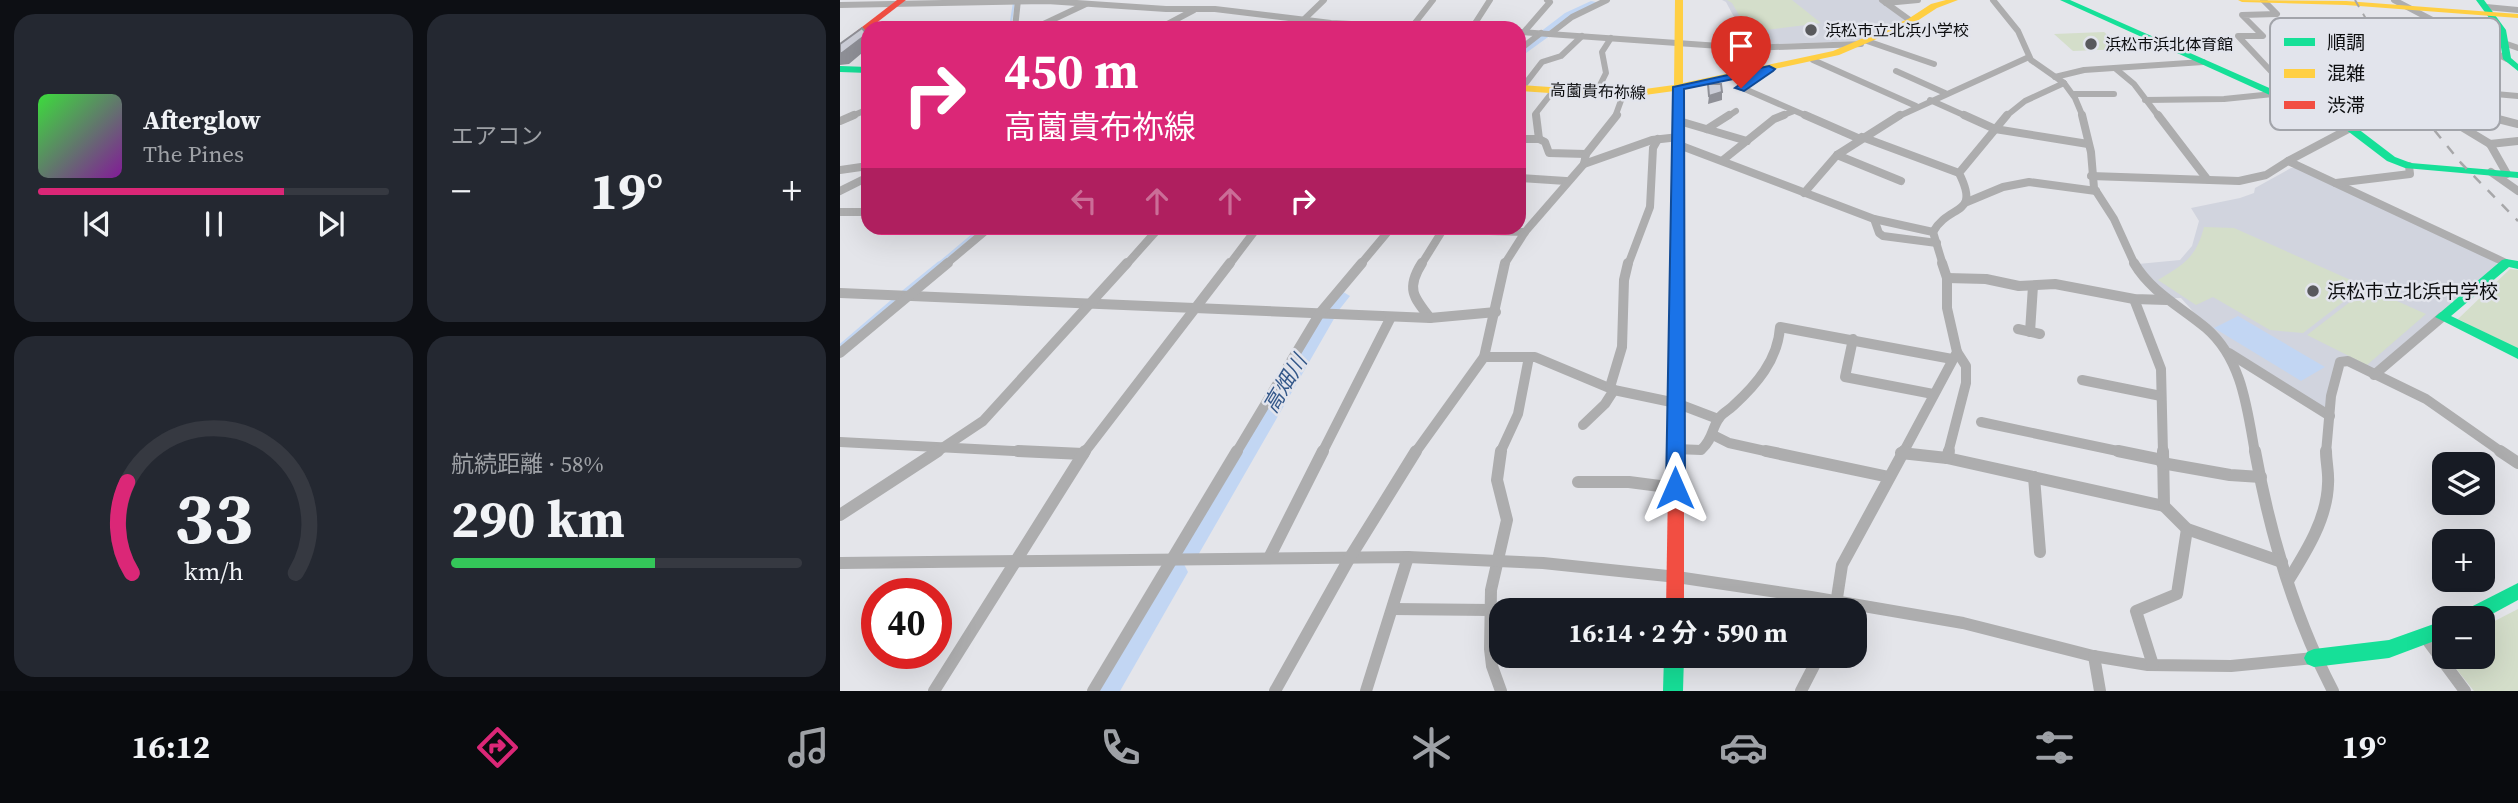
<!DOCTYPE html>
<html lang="ja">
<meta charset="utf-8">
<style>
body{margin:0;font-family:"Source Serif 4","Noto Sans JP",serif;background:#242831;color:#f1f3f6;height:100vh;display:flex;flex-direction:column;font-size:26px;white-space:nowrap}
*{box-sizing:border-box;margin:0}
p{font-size:23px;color:#9ea1a6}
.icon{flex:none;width:38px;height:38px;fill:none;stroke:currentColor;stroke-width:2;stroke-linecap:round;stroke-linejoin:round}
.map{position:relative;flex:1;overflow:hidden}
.sheet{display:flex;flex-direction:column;gap:14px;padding:14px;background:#0d0f14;width:840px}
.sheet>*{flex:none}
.hud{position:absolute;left:21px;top:21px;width:665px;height:214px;border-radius:21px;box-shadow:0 7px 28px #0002;background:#db2777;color:#fff;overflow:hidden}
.buttons{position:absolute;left:1592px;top:452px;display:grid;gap:14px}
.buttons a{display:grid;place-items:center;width:63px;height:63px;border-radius:14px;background:#171b24;box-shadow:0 7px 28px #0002;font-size:35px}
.speed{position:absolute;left:21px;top:578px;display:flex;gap:14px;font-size:35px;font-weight:700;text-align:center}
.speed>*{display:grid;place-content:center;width:91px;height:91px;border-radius:50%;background:#171b24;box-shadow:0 7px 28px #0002;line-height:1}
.speed .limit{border:10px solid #d22;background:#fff;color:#111}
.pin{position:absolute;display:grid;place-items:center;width:60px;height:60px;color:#fff;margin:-72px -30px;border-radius:50% 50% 50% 0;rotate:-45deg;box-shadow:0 0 7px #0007}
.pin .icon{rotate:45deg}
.me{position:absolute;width:77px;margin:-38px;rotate:0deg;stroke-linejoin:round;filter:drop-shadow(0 0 5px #0008)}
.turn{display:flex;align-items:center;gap:24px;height:147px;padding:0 28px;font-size:32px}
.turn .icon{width:91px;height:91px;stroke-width:2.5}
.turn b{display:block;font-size:49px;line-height:60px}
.lanes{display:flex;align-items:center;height:66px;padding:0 28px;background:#0003;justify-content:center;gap:35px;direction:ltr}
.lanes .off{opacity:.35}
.big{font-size:52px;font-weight:700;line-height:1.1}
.sheet .tile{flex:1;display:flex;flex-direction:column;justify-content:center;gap:10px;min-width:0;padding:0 24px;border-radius:21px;background:#242831}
.sheet .dial{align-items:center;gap:0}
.dial svg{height:182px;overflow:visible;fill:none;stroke:#363941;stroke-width:7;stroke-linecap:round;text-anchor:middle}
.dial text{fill:#f1f3f6;stroke:none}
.song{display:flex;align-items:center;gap:21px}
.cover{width:84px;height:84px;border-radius:10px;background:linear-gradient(135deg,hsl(120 70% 55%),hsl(290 70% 35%))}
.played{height:7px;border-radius:4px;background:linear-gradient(90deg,#db2777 70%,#363941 70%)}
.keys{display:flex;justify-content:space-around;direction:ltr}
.heat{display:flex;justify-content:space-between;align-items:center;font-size:38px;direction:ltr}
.charge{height:10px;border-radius:5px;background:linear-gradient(90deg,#34c759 58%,#363941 0)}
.sheet .tiles{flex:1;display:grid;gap:14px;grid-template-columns:repeat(2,1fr)}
.trip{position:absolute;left:649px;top:598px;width:378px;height:70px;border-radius:21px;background:#171b24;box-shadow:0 7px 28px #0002;font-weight:700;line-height:70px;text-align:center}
.menu{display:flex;height:112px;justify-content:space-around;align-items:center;background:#090b0e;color:#9ea1a6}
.menu .icon{width:49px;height:49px}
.menu .on{color:#db2777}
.menu b{font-size:32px;color:#f1f3f6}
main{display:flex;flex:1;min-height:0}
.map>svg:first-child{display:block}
.built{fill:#d1d4de}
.green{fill:#d4deca}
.water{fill:#c2d6f3}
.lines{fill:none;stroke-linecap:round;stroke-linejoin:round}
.stream-far2{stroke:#c2d6f3;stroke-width:2}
.stream-far1{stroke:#c2d6f3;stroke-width:2.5}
.stream{stroke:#c2d6f3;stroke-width:3.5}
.river{fill:#c2d6f3;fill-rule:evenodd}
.street-far3{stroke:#adadae;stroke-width:6}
.street-far2{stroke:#adadae;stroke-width:8}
.street-far1{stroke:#adadae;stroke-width:10}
.street{stroke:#adadae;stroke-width:12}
.fast{fill:#16e098;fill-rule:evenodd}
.slow{fill:#ffcf43;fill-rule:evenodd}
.jam{fill:#f24e42;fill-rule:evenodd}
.rail-far1{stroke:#a7a7a9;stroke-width:2;stroke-dasharray:8 8;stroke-linecap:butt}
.rail{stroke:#a7a7a9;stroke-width:2.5;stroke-dasharray:10 10;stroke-linecap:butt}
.shaded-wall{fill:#8f9097}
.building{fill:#ccced8;stroke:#8f9097;stroke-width:2}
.route{fill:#1a73e8;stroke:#114b97;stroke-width:2}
.poi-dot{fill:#58595c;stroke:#e2e4ec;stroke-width:2.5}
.labels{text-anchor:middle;stroke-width:5;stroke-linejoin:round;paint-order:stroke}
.far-poi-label{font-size:16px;fill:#0d0e10;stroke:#e2e4ec;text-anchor:start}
.far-street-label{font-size:16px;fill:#0d0e10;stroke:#e2e4ec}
.poi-label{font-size:19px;fill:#0d0e10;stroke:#e2e4ec;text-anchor:start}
.water-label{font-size:21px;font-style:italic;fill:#335789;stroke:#e2e4ec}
.key{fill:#e2e4ec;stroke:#a2a4aa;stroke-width:2}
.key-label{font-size:19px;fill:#0d0e10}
</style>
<main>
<section class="sheet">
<div class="tiles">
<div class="tile">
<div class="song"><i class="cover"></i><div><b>Afterglow</b><p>The Pines</p></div></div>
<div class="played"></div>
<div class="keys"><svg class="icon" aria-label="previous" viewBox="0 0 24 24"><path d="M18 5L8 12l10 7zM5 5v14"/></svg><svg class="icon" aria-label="pause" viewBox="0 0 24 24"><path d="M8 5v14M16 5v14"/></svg><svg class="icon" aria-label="next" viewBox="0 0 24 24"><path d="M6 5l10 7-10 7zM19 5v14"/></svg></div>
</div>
<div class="tile"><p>エアコン</p>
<div class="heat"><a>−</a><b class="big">19°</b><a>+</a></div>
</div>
<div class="tile dial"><svg viewBox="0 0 100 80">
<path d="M14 69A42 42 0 1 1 86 69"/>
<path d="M14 69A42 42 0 0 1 12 29" stroke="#db2777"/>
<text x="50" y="56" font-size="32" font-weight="700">33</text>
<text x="50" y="72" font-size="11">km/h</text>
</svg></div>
<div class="tile"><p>航続距離 · 58%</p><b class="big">290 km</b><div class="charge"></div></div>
</div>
</section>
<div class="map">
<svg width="1678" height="691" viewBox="0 0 1678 691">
<rect width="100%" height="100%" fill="#e4e5ea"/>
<!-- built -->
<g class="built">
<path d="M882 0H1040L1065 20 1018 41 909 45 886 2Z"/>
<path d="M1451 168H1456L1656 261 1657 265 1533 370 1497 360 1488 408 1483 409 1385 347 1341 298H1329L1298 264 1340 260 1352 246 1359 221 1351 208 1400 198 1414 193 1415 188Z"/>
</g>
<!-- green -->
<g class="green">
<path d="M887 0H952L981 23 909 32 892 3Z"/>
<path d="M1264 32 1284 49 1233 51 1214 34Z"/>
<path d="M1364 227 1394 228 1524 286 1463 333 1430 330 1373 297 1356 305 1318 280C1344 264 1356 258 1364 227Z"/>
<path d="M1670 269 1678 270V349L1618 319Z"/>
<path d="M1528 288 1586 314 1527 365 1467 335Z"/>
<path d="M1678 609V691H1634L1606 656H1643V627Z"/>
</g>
<!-- water -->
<path class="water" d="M1398 316 1485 367 1461 381 1374 328Z"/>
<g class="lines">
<!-- stream-far2 -->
<path class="stream-far2" d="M170 28 174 2"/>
<!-- stream-far1 -->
<path class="stream-far1" d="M97 265 141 228"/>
<!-- stream -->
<g class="stream">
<path d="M62 293 99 263"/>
<path d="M0 346 56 298"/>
</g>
<!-- river -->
<g class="river">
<path d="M751 1 761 3 733 19 679 58V48L725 13Z"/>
<path d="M500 290 510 296 499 310 357 557 348 560 339 557 335 549 339 541 480 308 493 292Z"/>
<path d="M334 561 344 564 348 572 280 691H248L324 564Z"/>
</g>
<!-- street-far3 -->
<g class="street-far3">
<path d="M1042 0 1071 21"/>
<path d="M1153 0 1178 31 1191 60 1224 83 1185 101 1165 117"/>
<path d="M1423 0 1437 14 1402 15 1423 36H1398L1442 83 1490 117"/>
<path d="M1554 0 1667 59"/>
<path d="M1046 3 1078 0"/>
<path d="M0 5 207 1 326 9H375L491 23 592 28"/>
<path d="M1646 7 1678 10"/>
<path d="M175 28H195L246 4"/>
<path d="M175 28 178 0"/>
<path d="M320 28 354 10"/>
<path d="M455 28 484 0"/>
<path d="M571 28 593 0"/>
<path d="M632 28 650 0"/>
<path d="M679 32 908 48 1021 44"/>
<path d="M684 32 710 2 707 0"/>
<path d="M710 34 732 17 767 0"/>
<path d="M1445 34 1535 46 1568 100"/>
<path d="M1472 37 1482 69 1510 73"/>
<path d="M1027 41 1094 64"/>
<path d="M1664 43 1678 48"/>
<path d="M679 50 701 33"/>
<path d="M973 60 1076 106"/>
<path d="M1489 64 1517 67"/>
<path d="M929 69 900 87 969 117"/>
<path d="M1276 69 1294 84 1319 117"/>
<path d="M1056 71 1105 93"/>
<path d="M1215 77 1244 70 1363 62"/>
<path d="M1224 83 1235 98 1243 117"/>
<path d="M682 88 702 62 721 56 742 36"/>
<path d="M756 93 766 73 762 52 771 38"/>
<path d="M1233 94H1274"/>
<path d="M1573 98 1605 117"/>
<path d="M1090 100 1128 117"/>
<path d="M1305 100 1384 99 1433 94"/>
<path d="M10 117 28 109"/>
<path d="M696 117V113L714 90"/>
<path d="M775 117 783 95"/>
<path d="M887 117 896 111"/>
<path d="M939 117 954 111"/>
<path d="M1057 117 1189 57"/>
<path d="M1531 117 1588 91 1610 90 1678 96"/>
</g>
<!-- street-far2 -->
<g class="street-far2">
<path d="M965 115 1020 139"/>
<path d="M1124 115 1155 129 1248 144"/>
<path d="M1242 115 1251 152 1254 188 1274 219 1295 265"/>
<path d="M1318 115 1367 179"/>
<path d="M1488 115 1496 121"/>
<path d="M1535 115 1448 161 1666 263"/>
<path d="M1602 115 1650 144 1667 174"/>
<path d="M1610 119H1658L1678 124"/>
<path d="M0 121 14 115"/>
<path d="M839 121 907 141"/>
<path d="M867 129 889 115"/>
<path d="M1022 137 1119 173"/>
<path d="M679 139H699L696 115"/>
<path d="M699 139 705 142 709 153 746 154"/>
<path d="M1650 144 1678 141"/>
<path d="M839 145 1034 219 1093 232 1103 265"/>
<path d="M997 155 1061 181"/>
<path d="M883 160 934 119 944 115"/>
<path d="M744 164 812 140 839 137"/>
<path d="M0 170 28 166"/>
<path d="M1651 172 1678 191"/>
<path d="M1251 176 1399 181 1426 175 1448 161"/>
<path d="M679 178 726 181"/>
<path d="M1496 183 1570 174 1569 166"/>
<path d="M0 191 28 177"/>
<path d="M964 193 997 155 1060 115"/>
<path d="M1127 202 1163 187 1189 182 1256 191"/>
<path d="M0 212H28"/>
<path d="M1034 219 1039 233 1043 236 1097 243"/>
<path d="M540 228 685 232"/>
<path d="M1093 232C1109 203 1141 217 1119 173L1167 115"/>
<path d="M105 265 149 228"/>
<path d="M286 265 319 228"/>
<path d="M389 265 417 228"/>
<path d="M520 265 551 228"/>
<path d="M581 265 604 228"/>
<path d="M664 265 685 232 744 164 746 154 777 115"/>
<path d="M788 265 810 207 813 148 818 139"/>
</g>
<!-- street-far1 -->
<g class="street-far1">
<path d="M582 263C566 288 573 297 590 318"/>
<path d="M1294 263C1311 292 1341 307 1366 328 1402 359 1407 408 1415 453"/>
<path d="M1107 278 1146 279 1179 286 1215 284 1294 299 1327 300"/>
<path d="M0 293 590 318 656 312"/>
<path d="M1294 299 1321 369 1323 453"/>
<path d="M1178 329 1200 334"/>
<path d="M1190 332 1193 286"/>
<path d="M1013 339 1005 377 1093 394"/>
<path d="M0 353 108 263"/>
<path d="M1389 353 1490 416"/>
<path d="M644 357H695L774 390 836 403 878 419"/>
<path d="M1534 375 1602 317"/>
<path d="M1242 380 1321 396"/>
<path d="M770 387 782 347 784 280 788 263"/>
<path d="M1141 422 1287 453"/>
<path d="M743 425 765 404 774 390"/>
<path d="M875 436 889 443 934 453"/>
<path d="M0 442 214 453"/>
<path d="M836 449 861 450C874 438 871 428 880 417 883 413 889 410 893 406 916 385 938 360 940 327L1112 359"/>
<path d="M95 453 143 421 287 263"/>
<path d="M244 453 390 263"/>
<path d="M396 453 480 313 522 263"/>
<path d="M482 453 551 317"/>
<path d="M575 453 644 357 665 263"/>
<path d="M660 453 678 414 689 357"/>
<path d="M1063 453 1117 352 1107 308V278L1102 263"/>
<path d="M1108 453 1126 383V366L1117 352"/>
<path d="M1486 453 1491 396 1500 362 1508 361 1586 399 1663 453"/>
</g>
<!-- street -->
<g class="street">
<path d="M178 451 243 454"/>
<path d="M661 451 657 480 667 520 651 590 650 649 652 666 661 691"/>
<path d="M926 451 1049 477"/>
<path d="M1278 451 1322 460"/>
<path d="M1415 451C1430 534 1454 616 1493 691"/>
<path d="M1660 451 1678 463"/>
<path d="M1061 453 1107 458 1324 506 1323 451"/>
<path d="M1107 458 1109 451"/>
<path d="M1322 463 1390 475 1421 477"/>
<path d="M1194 477 1200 552"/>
<path d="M738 482H789L835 488"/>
<path d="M1324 506 1347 529 1442 562"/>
<path d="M0 515 98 451"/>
<path d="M429 558 483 451"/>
<path d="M0 563 568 557 703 563 837 577 971 597 1123 623 1253 656 1308 665 1391 666 1474 658"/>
<path d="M1448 581C1466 552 1487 519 1488 484 1489 473 1486 462 1486 451"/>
<path d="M553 609 650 610"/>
<path d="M995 611 1002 565 1064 451"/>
<path d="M1585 637 1625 691"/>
<path d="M1254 656 1260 691"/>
<path d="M1313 665 1296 611 1337 594 1347 529"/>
<path d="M94 691 245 451"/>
<path d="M253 691 397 451"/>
<path d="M435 691 509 559 576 451"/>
<path d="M526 691 568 557"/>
<path d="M961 691 979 656"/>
</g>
<!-- fast -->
<g class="fast">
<path d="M1220 0H1230L1513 125 1555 157 1571 163 1678 172V178L1565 168 1547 161 1505 129Z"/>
<path d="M1636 0H1644L1666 30 1671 58 1678 64V71L1663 59 1658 30Z"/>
<path d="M0 66 28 67V73L0 72Z"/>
<path d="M1666 259 1678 261V269L1669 267 1611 316 1678 348V359L1595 317 1662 260Z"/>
<path d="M1678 583V600L1643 619 1619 618 1621 612Z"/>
<path d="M1605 620V637L1549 658 1474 667 1467 664 1464 658 1467 652 1474 649 1549 640Z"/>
<path d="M824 656H844L843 691H823Z"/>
</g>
<!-- slow -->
<g class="slow">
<path d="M835 0H843V83L993 51 1068 19 1091 4 1106 0H1118L1097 8 1074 23 999 55 843 89 844 361 837 366 830 361 834 91 783 98 679 91V85L783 92 834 85Z"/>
<path d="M1398 0 1506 1 1678 14V18L1506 5 1402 2Z"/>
</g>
<!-- jam -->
<g class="jam">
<path d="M57 0H66L0 51V44Z"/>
<path d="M837 356 844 361V611H826L830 361Z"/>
</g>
<!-- rail-far1 -->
<path class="rail-far1" d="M1515 0 1583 117"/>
<!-- rail -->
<path class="rail" d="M1582 115 1621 163 1678 221"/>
</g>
<!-- shaded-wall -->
<g class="shaded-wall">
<path d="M27 34 28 37V48L9 64 0 65V54Z"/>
<path d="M882 92V100L868 104 869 96Z"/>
</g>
<!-- building -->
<g class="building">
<path d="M22 28 27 34 2 53 0 54V44Z"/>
<path d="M868 84H881L882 92 869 96Z"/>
</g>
<!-- route -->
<path class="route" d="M929 66 935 69 933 71 904 91 895 88 913 75 844 89 845 488 842 494 835 496 829 494 826 488 833 87Z"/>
<!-- markers -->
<g class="poi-dot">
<circle cx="971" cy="30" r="7"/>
<circle cx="1251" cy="44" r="7"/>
<circle cx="1473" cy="291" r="7"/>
</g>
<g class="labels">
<!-- far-poi labels -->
<g class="far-poi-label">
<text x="985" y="36">浜松市立北浜小学校</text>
<text x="1265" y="50">浜松市浜北体育館</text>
</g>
<!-- far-street labels -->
<g class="far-street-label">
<text transform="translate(758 91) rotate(2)" y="6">高薗貴布祢線</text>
</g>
<!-- poi labels -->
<g class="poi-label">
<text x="1487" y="298">浜松市立北浜中学校</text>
</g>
<!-- water labels -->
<g class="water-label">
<text transform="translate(445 384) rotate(-59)" y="7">高畑川</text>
</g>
</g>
<!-- legend -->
<rect x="1430" y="18" width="230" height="112" rx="10" class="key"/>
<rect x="1444" y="38" width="31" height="8" fill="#16e098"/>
<rect x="1444" y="69" width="31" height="9" fill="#ffcf43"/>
<rect x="1444" y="101" width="31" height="8" fill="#f24e42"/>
<g class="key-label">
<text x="1487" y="49">順調</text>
<text x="1487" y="80">混雑</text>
<text x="1487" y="112">渋滞</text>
</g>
</svg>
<div class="buttons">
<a><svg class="icon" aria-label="layers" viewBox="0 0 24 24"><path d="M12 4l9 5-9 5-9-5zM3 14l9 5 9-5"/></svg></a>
<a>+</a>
<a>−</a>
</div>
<div class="speed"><div class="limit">40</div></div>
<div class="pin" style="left:901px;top:88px;background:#d93025"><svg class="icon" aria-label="arrive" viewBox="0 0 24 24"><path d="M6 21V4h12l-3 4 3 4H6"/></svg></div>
<svg class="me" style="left:835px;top:488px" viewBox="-20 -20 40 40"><path d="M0-17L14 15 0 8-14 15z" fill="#1a73e8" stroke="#fff" stroke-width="4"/></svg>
<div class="trip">16:14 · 2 分 · 590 m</div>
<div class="hud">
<div class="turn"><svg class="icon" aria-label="right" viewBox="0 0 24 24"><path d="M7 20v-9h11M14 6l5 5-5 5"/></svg><div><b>450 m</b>高薗貴布祢線</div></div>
<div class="lanes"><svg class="icon off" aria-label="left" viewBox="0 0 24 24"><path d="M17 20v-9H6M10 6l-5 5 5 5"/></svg><svg class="icon off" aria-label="ahead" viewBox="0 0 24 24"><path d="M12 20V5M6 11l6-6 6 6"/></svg><svg class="icon off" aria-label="ahead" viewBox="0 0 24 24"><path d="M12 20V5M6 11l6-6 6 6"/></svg><svg class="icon" aria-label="right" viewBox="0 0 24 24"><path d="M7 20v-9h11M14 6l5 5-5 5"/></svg></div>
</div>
</div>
</main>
<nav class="menu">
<b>16:12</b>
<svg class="icon on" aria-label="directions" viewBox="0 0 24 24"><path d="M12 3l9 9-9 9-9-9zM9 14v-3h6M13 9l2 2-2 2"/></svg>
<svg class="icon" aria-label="music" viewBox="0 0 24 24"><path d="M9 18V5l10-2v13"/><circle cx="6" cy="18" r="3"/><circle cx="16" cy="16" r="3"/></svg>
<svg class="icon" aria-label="phone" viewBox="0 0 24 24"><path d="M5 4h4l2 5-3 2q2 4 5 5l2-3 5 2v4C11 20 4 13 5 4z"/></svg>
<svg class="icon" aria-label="climate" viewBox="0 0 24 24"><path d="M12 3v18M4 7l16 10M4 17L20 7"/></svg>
<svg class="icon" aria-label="car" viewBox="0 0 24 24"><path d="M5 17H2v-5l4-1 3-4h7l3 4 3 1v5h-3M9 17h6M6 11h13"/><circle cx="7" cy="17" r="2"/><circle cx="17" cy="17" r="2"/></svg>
<svg class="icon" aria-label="filters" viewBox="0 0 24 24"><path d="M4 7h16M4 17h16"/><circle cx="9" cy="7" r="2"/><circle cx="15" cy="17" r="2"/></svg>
<b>19°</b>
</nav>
